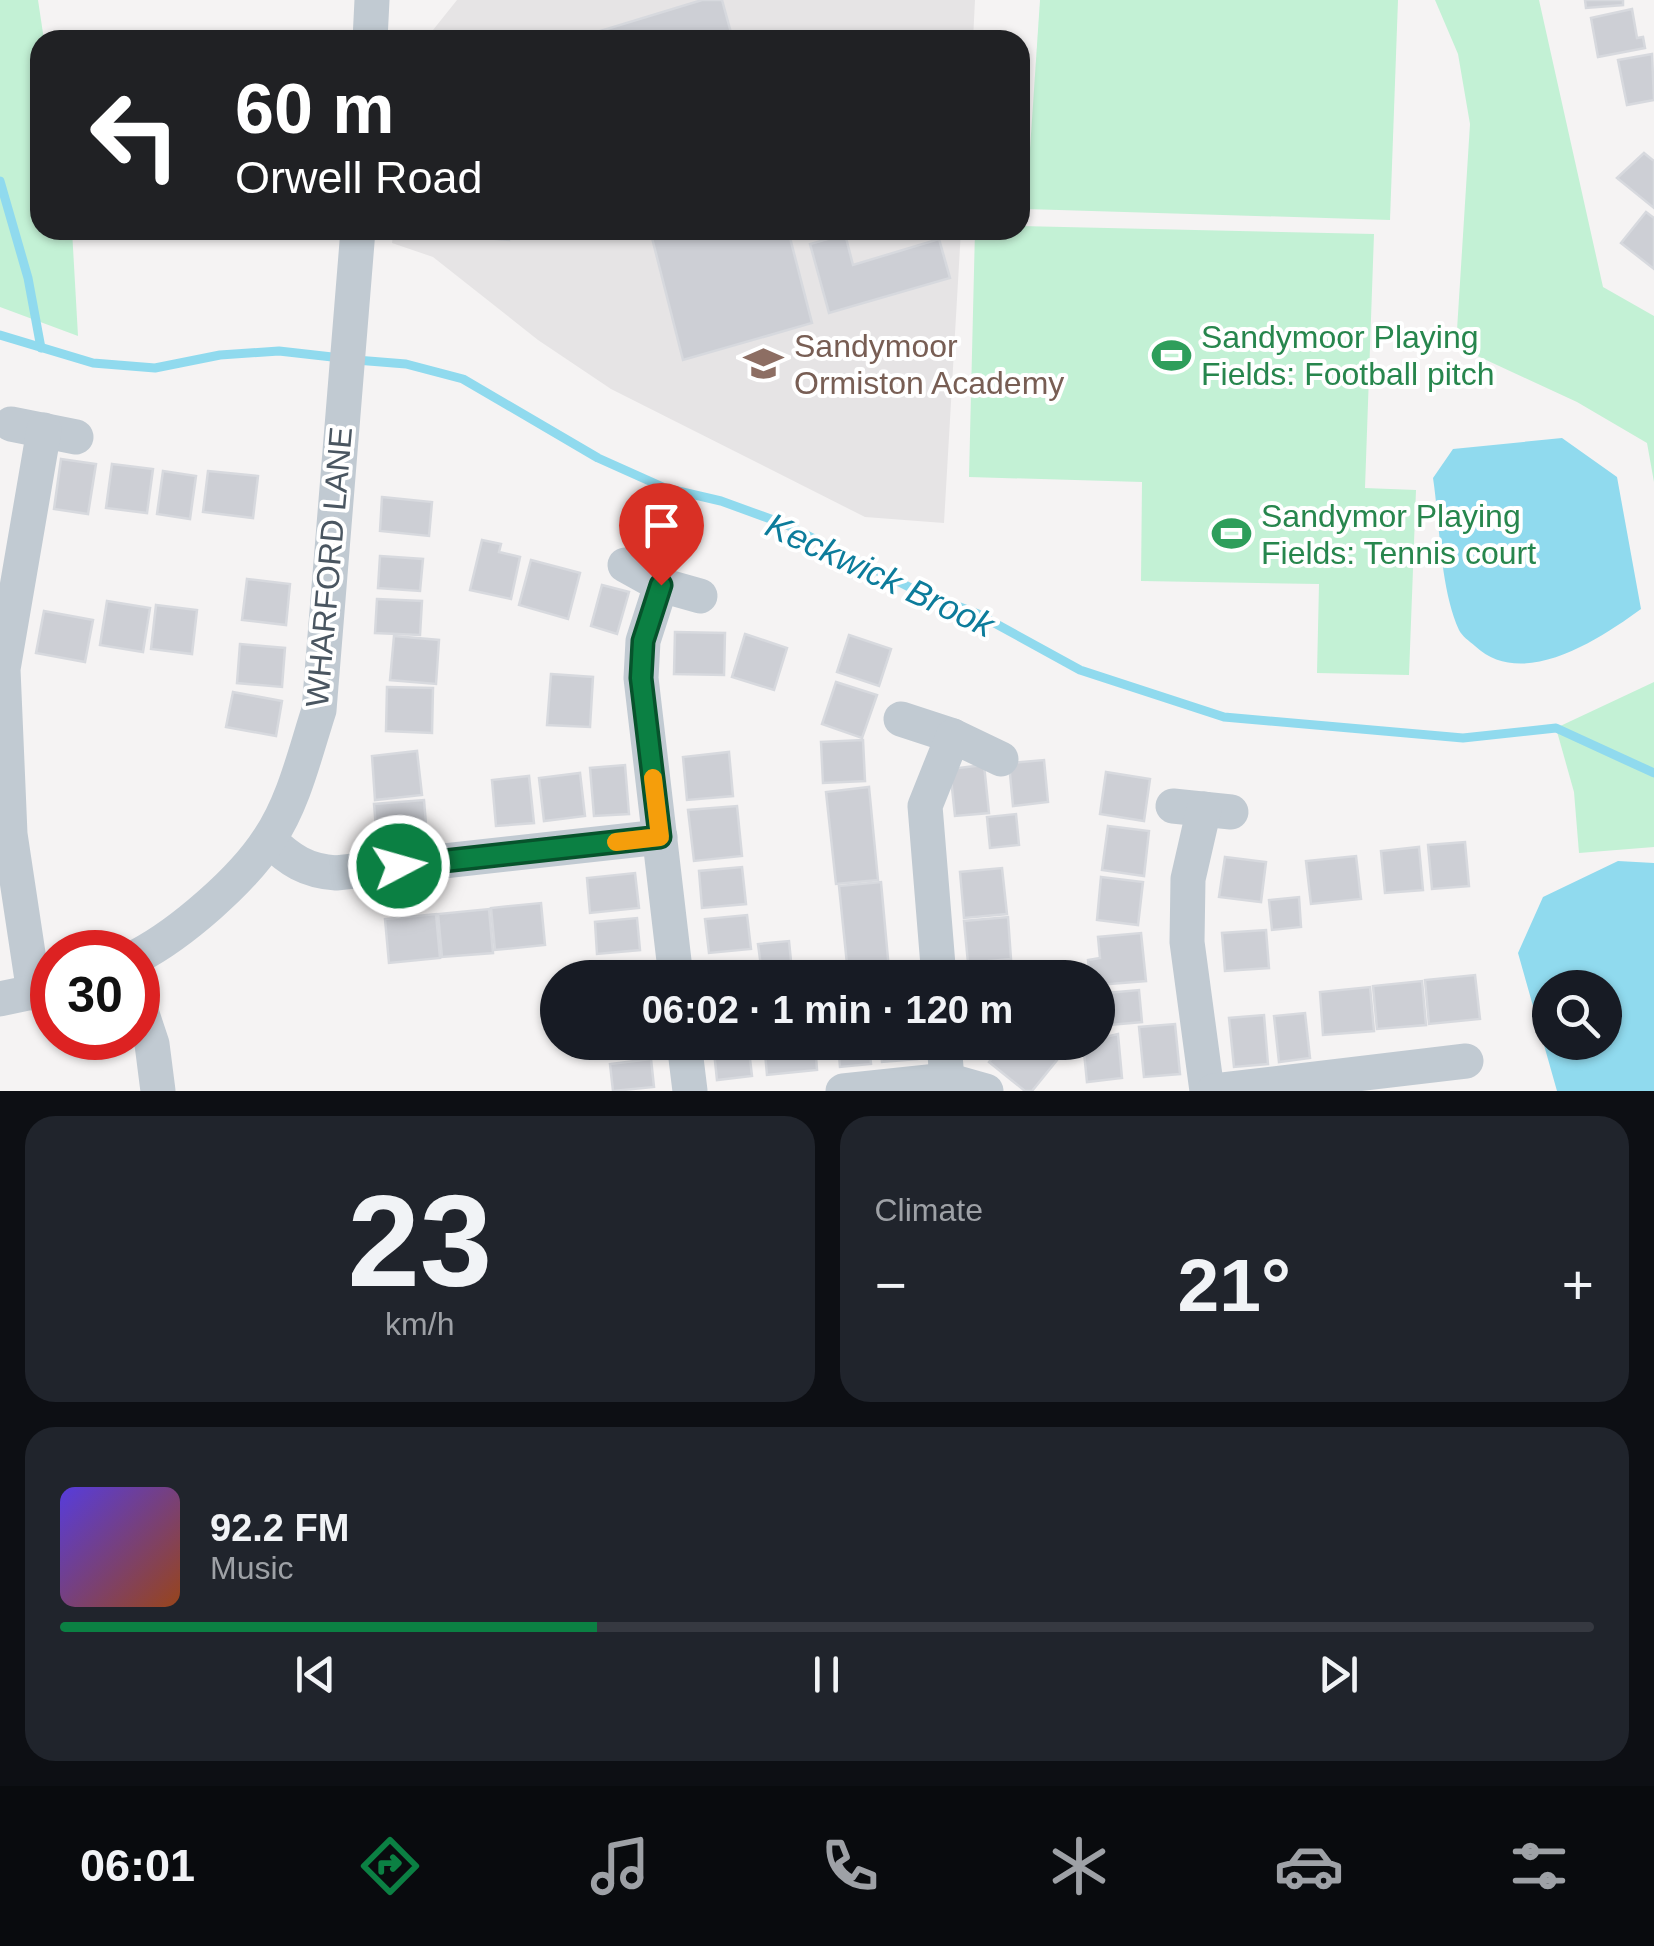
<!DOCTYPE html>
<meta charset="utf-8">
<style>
body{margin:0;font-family:Helvetica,sans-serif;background:#20242c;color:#f1f3f6;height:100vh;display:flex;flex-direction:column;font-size:38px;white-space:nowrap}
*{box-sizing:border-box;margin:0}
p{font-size:32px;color:#9ea1a6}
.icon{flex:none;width:55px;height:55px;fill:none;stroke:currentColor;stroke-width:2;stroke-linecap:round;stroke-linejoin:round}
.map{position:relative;height:1091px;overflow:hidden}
.side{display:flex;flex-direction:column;gap:25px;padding:25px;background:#0d0f14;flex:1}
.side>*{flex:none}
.banner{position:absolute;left:30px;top:30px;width:1000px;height:210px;border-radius:30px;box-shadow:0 2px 8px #0004;background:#202124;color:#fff;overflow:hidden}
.controls{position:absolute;left:1532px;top:970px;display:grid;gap:20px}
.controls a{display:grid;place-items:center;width:90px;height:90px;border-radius:50%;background:#171b24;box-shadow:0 2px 8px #0004;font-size:50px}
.speed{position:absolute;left:30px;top:930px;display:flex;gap:20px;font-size:50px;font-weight:700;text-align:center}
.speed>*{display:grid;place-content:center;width:130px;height:130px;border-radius:50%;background:#171b24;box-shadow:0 2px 8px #0004;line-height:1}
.speed .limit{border:15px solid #d22;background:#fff;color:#111}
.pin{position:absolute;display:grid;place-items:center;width:85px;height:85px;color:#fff;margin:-102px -42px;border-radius:50% 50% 50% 0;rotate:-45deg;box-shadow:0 0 10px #0007}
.pin .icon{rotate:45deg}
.me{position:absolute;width:110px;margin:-55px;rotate:84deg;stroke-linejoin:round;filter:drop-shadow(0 0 8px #0008)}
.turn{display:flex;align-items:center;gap:35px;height:210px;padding:0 40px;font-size:45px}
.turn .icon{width:130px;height:130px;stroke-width:2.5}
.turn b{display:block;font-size:70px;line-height:85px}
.big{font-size:75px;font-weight:800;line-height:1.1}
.side .card{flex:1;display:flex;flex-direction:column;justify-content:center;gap:15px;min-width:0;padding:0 35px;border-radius:30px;background:#20242c}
.side .dial{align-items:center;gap:0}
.dial b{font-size:130px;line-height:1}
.song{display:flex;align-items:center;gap:30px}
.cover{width:120px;height:120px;border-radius:15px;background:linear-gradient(135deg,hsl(250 70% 55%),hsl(20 70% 35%))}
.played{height:10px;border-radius:5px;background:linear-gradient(90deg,#0b8043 35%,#363941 35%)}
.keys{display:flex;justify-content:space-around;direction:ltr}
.heat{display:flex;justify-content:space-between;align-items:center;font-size:55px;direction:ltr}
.side .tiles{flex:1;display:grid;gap:25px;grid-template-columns:1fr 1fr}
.card:last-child{grid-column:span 2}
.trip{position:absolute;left:540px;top:960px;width:575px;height:100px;border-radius:50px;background:#171b24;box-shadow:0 2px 8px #0004;font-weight:800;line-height:100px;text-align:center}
.tab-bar{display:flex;height:160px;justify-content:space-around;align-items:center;background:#090b0e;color:#9ea1a6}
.tab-bar .icon{width:70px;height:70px}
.tab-bar .on{color:#0b8043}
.tab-bar b{font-size:45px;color:#f1f3f6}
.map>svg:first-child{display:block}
.education{fill:#e6e4e5}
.green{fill:#c3f1d5}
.water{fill:#90daee;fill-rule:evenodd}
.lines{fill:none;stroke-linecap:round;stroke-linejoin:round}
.stream{stroke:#90daee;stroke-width:9}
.building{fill:#cdcfd5;stroke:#d7d9de;stroke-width:2.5}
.street{stroke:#c1cad2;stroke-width:35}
.route-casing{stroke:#07532c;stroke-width:25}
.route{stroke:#0b8043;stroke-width:18}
.slow{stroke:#f59e0b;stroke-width:18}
.labels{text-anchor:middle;stroke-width:8;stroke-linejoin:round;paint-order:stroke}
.leisure-label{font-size:32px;fill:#27864d;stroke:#fff;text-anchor:start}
.education-label{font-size:32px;fill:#785e54;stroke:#fff;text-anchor:start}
.street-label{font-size:32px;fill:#4a5661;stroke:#fff}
.water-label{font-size:35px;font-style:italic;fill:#0c7c9b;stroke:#fff}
</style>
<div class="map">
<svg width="1654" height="1091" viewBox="0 0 1654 1091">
<rect width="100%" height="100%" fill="#f5f3f3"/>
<!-- education -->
<g class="education">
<path d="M457 0H975L973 40H425Z"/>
<path d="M394 230H961L944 523 865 517 611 389 538 340 433 257 392 243Z"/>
</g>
<!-- green -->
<g class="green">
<path d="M0 0H38L44 40H40V230H72L78 336 0 307Z"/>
<path d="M1040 0H1398L1390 220 1026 209Z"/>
<path d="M1435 0H1539L1603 287 1654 316V482L1647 443 1577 402 1456 346 1470 124 1458 54Z"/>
<path d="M1020 226 1374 234 1365 488 1416 490 1409 675 1317 673 1319 584 1141 581 1142 482 969 477 975 230H1020Z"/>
<path d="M1654 682V847L1579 853 1574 792 1556 728Z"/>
</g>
<!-- water -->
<g class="water">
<path d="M1562 438 1617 477 1641 609C1600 639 1522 691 1475 646 1469 641 1462 636 1459 630 1440 588 1440 524 1433 478L1453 449Z"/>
<path d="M1618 861 1654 863V1091H1557L1518 953 1543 897ZM1550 988H1605V1042H1550Z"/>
</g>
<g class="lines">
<!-- stream -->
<g class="stream">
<path d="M0 181 28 278 41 348"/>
<path d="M0 335 93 363 155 368 220 355 279 351 341 358"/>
<path d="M356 360 406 364 463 379 598 458 665 488 721 501 787 525 913 589 978 614 1080 670 1224 717 1463 738 1556 728 1654 773"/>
</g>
</g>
<!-- building -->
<g class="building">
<path d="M702 0H722L733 40H586L602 38 600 31Z"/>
<path d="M1585 0H1623V5L1586 8Z"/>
<path d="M1632 9 1637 38 1643 37 1645 48 1598 57 1591 18Z"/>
<path d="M437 33 525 40H437Z"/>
<path d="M1652 54 1654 100 1627 105 1618 60Z"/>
<path d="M1644 153 1654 161V208L1617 178Z"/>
<path d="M1646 212 1654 218V269L1621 243Z"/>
<path d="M421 230H509V240L421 233Z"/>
<path d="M650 230H788L812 323 683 360Z"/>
<path d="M845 234 853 265 939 239 950 278 829 313 810 244Z"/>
<path d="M61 459 96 464 88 514 54 509Z"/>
<path d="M112 464 153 469 147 513 106 508Z"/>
<path d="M163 471 196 476 190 519 157 514Z"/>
<path d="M208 471 258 476 253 518 203 512Z"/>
<path d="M382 497 432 502 429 536 380 531Z"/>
<path d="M482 540 501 544 499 552 520 557 511 599 470 590Z"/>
<path d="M380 556 423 559 420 591 378 588Z"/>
<path d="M531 560 580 573 568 619 519 605Z"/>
<path d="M247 579 290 584 286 625 242 620Z"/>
<path d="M602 585 629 592 617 634 591 626Z"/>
<path d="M377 599 422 601 420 635 375 633Z"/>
<path d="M107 601 150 608 143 652 100 645Z"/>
<path d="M156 605 197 610 192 654 151 649Z"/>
<path d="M44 611 93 620 85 662 36 653Z"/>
<path d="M675 632 725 633 724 675 674 674Z"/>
<path d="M745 634 787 648 774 690 732 677Z"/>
<path d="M849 635 891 649 879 686 837 672Z"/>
<path d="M394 636 439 640 436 684 390 680Z"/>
<path d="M240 644 285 648 282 687 237 683Z"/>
<path d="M551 674 593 677 590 727 547 725Z"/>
<path d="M836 682 877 695 862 738 822 724Z"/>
<path d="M387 687 433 688 432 733 386 731Z"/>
<path d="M233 692 282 701 276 736 226 727Z"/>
<path d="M863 740 865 781 823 783 821 742Z"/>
<path d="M417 751 422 795 375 800 372 756Z"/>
<path d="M729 752 733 796 687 800 683 757Z"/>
<path d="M1044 760 1048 802 1013 806 1009 763Z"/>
<path d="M625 765 629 814 594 816 590 768Z"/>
<path d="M984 765 989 813 955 816 950 769Z"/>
<path d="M1106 772 1150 779 1144 821 1100 814Z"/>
<path d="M580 773 585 816 544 821 539 778Z"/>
<path d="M529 776 534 823 496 826 492 780Z"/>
<path d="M869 787 878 880 836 884 826 792Z"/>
<path d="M424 800 427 836 377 840 374 804Z"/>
<path d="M737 806 742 856 694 861 688 810Z"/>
<path d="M1016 814 1019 845 990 848 987 817Z"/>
<path d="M1108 826 1149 831 1144 876 1102 870Z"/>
<path d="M1465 842 1469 886 1432 889 1428 845Z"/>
<path d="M1419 847 1423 890 1385 893 1381 851Z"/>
<path d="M1356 856 1361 899 1311 904 1306 861Z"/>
<path d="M1225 857 1266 862 1261 902 1219 897Z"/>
<path d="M742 867 746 904 702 908 699 871Z"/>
<path d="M1002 868 1007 914 964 918 960 872Z"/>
<path d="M635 873 639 908 590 913 587 878Z"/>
<path d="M1101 877 1143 882 1138 925 1097 920Z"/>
<path d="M881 882 889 970 848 974 839 886Z"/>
<path d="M1299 897 1301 927 1272 930 1269 900Z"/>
<path d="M541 903 545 945 495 950 491 908Z"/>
<path d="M489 909 493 953 442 957 438 914Z"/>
<path d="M436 914 440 958 389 963 385 919Z"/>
<path d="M747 915 751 949 709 953 705 919Z"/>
<path d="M1008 917 1011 959 968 963 964 921Z"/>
<path d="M637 918 640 950 597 954 595 922Z"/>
<path d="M1266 930 1269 968 1225 971 1222 933Z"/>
<path d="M1141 933 1146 981 1098 985V978H1090L1088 960 1100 958 1098 937Z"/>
<path d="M789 941 792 971 762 974 758 944Z"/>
<path d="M1015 968 1016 978H972L971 972Z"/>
<path d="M1475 975 1480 1019 1429 1024 1425 980Z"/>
<path d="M1422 981 1426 1025 1377 1029 1373 986Z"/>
<path d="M1370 987 1374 1031 1323 1035 1320 992Z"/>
<path d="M1139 990 1142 1022 1110 1025 1107 993Z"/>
<path d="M1305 1013 1310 1058 1279 1062 1274 1016Z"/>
<path d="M1264 1015 1268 1064 1234 1067 1229 1018Z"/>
<path d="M1175 1024 1180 1074 1144 1077 1139 1027Z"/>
<path d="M1118 1034 1122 1078 1087 1082 1083 1042Z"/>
<path d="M608 1042H650L651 1049 609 1053Z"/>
<path d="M713 1042H748L752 1076 717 1080Z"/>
<path d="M764 1042H815L817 1070 767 1075Z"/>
<path d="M838 1042H869L871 1064 840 1067Z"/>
<path d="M880 1042H916L917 1059 882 1062Z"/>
<path d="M1005 1042H1038L1058 1059 1032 1091H1025L989 1062Z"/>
<path d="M651 1059 654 1087 613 1091 610 1064Z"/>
</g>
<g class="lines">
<!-- street -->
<g class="street">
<path d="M370 40 372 0"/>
<path d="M11 424 76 437"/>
<path d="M625 565 661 585 700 596"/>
<path d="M661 585 643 641 641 678 676 978"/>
<path d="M901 719 953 736"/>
<path d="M1173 806 1231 812"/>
<path d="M1204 809 1188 879 1187 942 1207 1091"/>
<path d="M269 840C290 860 306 871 336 873L660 837"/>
<path d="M138 956C180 934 242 881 269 839 294 802 305 753 319 710L358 230"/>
<path d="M939 978 925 806 953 736 1001 759"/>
<path d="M34 993 10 834 3 669 44 430"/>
<path d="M0 999 52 988"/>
<path d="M138 1002 152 1044 158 1091"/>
<path d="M684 1042 690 1091"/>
<path d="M944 1042 947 1080"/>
<path d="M843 1091 947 1080 986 1091"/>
<path d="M1214 1091 1466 1061"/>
</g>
</g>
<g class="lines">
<defs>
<path id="route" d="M399 866 660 837 641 678 643 641 661 585"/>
</defs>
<!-- route casing -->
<use href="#route" class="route-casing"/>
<!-- route -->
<use href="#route" class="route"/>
<!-- slow -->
<path class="slow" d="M616 842 660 837 653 778"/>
</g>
<!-- icons -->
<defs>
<symbol id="stadium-bare" viewBox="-9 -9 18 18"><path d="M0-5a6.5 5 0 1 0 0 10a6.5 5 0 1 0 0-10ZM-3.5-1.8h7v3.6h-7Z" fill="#2e9e5b" stroke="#fff" stroke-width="2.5" paint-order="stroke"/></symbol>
<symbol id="school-bare" viewBox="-9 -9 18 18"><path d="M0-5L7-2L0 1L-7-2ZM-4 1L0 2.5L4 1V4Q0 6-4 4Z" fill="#8d6e63" stroke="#fff" stroke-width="2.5" paint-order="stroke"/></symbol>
</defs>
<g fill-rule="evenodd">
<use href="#stadium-bare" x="1144" y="328" width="55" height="55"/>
<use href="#school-bare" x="736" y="336" width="55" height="55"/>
<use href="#stadium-bare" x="1204" y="506" width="55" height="55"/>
</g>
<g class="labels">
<!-- leisure labels -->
<g class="leisure-label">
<text x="1201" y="348">Sandymoor Playing<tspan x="1201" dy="37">Fields: Football pitch</tspan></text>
<text x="1261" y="527">Sandymor Playing<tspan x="1261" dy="37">Fields: Tennis court</tspan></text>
</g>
<!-- education labels -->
<g class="education-label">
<text x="794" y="357">Sandymoor<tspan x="794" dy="37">Ormiston Academy</tspan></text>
</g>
<!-- street labels -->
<g class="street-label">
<text transform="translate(329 567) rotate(-85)" y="11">WHARFORD LANE</text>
</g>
<!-- water labels -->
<g class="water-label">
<text transform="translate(880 575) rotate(25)" y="12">Keckwick Brook</text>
</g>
</g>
</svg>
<div class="controls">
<a><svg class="icon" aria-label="search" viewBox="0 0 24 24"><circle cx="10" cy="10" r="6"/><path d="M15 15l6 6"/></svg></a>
</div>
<div class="speed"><div class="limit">30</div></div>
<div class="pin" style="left:661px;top:585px;background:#d93025"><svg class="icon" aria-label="arrive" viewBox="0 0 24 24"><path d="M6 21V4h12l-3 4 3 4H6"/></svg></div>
<svg class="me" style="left:399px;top:866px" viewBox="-20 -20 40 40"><circle r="17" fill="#0b8043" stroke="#fff" stroke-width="3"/><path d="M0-11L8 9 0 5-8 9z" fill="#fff"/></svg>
<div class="trip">06:02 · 1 min · 120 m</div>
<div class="banner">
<div class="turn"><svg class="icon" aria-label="left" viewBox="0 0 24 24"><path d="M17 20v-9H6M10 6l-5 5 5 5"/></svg><div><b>60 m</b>Orwell Road</div></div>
</div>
</div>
<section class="side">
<div class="tiles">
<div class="card dial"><b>23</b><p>km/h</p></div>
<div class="card"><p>Climate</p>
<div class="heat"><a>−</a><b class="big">21°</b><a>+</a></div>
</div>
<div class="card">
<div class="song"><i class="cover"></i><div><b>92.2 FM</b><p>Music</p></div></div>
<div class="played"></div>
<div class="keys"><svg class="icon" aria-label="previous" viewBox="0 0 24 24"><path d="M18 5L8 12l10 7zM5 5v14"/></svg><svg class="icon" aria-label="pause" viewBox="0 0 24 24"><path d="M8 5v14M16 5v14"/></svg><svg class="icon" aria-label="next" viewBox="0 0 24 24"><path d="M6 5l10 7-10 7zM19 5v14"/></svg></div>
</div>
</div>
</section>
<nav class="tab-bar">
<b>06:01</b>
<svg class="icon on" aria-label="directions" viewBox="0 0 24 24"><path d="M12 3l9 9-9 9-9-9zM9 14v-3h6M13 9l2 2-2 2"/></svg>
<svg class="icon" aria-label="music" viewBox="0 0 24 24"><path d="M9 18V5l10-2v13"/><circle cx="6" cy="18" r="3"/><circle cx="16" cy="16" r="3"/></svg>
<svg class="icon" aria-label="phone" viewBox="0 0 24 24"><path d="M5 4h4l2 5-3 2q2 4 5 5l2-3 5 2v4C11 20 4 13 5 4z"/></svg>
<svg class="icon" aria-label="climate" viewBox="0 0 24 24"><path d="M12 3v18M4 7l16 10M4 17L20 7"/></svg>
<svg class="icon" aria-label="car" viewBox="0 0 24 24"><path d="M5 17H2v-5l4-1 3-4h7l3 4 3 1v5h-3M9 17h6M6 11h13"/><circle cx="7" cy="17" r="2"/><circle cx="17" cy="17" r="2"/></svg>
<svg class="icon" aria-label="filters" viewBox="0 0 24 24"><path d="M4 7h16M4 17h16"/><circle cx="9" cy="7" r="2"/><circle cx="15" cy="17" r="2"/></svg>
</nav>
